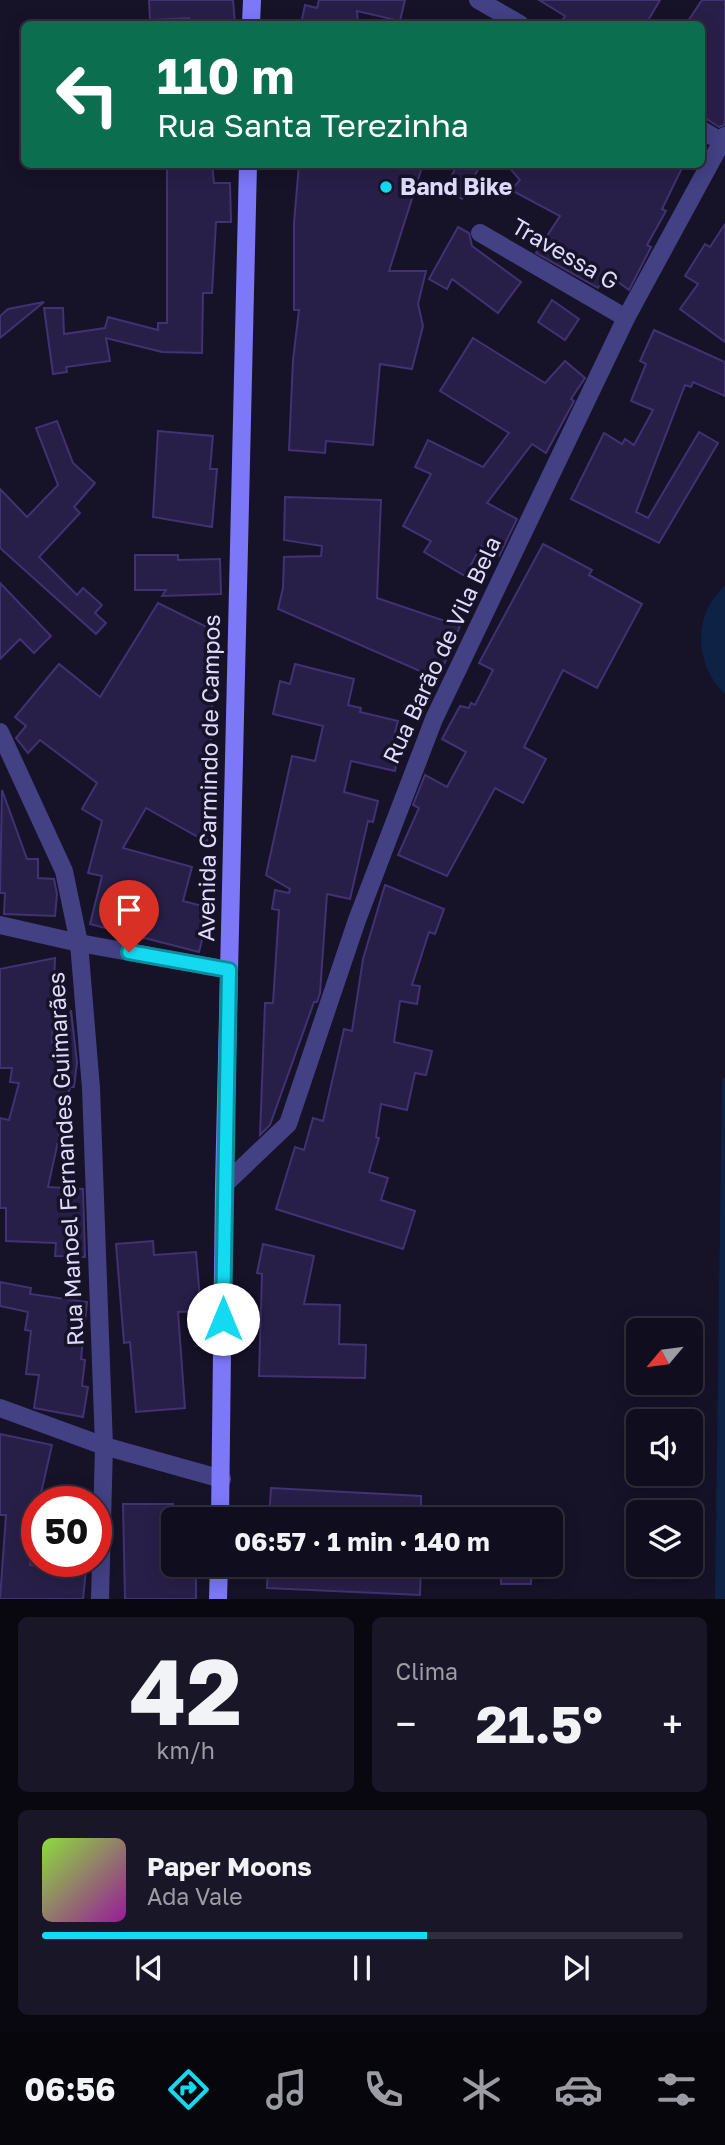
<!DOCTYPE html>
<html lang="pt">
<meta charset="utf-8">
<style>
body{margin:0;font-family:"Golos Text",sans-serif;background:#191727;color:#f1f3f6;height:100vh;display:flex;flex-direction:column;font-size:26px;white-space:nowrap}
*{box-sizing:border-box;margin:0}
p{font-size:23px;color:#9c9ca4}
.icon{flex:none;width:38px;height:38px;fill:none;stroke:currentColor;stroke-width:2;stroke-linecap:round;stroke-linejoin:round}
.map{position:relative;height:1599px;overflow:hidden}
.details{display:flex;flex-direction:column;gap:18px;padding:18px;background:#090810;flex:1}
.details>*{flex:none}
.guide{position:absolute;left:21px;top:21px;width:684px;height:147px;border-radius:10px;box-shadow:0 4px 18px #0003,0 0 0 2px #302e3c;background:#0b6e4f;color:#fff;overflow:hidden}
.needle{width:46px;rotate:241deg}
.controls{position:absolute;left:626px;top:1318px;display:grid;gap:14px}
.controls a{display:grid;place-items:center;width:77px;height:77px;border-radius:10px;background:#100e1e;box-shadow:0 4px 18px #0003,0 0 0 2px #302e3c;font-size:35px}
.speed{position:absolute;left:21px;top:1486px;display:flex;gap:14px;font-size:35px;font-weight:700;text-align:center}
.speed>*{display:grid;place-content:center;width:91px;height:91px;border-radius:50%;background:#100e1e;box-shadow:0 4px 18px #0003,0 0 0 2px #302e3c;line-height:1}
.speed .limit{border:10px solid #d22;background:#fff;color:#111}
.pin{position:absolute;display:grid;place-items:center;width:60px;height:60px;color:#fff;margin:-72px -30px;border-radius:50% 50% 50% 0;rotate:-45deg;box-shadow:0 0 7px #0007}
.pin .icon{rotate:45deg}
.me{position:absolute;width:77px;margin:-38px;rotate:0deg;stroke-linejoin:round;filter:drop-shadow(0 0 5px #0008)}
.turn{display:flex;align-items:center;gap:24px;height:147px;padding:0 21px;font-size:32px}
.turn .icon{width:91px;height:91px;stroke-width:2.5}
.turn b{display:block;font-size:49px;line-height:60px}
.big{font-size:52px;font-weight:700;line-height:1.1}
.details .tile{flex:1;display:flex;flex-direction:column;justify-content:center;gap:10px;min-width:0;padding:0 24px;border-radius:10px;background:#191727}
.details .dial{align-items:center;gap:0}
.dial b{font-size:91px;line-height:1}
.song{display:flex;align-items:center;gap:21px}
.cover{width:84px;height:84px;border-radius:10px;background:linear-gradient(135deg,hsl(90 70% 55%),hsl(300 70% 35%))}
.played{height:7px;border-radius:4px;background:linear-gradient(90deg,#13d9f1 60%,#302e3c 60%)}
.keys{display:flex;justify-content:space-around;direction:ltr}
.heat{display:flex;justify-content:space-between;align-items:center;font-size:38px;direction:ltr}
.details .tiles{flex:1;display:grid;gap:18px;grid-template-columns:1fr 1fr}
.tile:last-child{grid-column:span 2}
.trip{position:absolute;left:161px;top:1507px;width:402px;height:70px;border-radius:10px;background:#100e1e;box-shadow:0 4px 18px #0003,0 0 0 2px #302e3c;font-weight:700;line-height:70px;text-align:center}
.dock{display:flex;height:112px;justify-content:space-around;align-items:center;background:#06060c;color:#9c9ca4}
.dock .icon{width:49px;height:49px}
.dock .on{color:#13d9f1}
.dock b{font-size:32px;color:#f1f3f6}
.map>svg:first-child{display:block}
.water{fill:#0e2245}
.building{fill:#281f48;stroke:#403273;stroke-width:2}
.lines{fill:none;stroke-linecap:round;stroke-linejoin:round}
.minor{stroke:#434084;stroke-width:18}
.secondary{stroke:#7c78f7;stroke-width:18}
.route-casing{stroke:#0c8d9d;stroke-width:18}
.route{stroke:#13d9f1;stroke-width:12}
.poi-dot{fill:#13d9f1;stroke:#161228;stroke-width:2.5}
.labels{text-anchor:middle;stroke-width:7;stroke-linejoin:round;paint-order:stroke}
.poi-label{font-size:23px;font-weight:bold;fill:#dfdbfd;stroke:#161228;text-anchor:start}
.street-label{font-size:23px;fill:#dfdbfd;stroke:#161228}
</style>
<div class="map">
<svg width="725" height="1599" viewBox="0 0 725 1599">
<rect width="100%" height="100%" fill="#161228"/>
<!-- water -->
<g class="water">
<path d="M725 586V694C694 665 692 614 725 586Z"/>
<path d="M722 1078H725V1599H715Z"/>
</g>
<!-- building -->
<g class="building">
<path d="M149 0H233L235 24H189V18L150 20Z"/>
<path d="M319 0H405L400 21 357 11 358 24H301L305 5 317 8Z"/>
<path d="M539 0H660L646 24H560L565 16Z"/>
<path d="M702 0H725V125L719 127 702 116V24H686Z"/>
<path d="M167 164H212L214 183H230L231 222H216L212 293H203L202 353 162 352 106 338 110 361 66 367 67 372 53 374 44 308H63L64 334 105 328 108 317 158 330V323H167Z"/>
<path d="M299 164H423L389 271H426L418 304 423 326 412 369 380 364 373 445 326 441 325 453 289 450 293 360 299 310H294V223Z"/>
<path d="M458 164H481L462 199 444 189Z"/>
<path d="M506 164H684L662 209 666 211 647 245 651 247 629 290 606 273 598 288 536 253 560 216 511 190 520 180Z"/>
<path d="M725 224V342L680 309 698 284 685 276 705 244 710 247Z"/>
<path d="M458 227 469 233 472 246 521 282 498 313 452 279 447 289 429 279Z"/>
<path d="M552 300 579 319 565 340 538 322Z"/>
<path d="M44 302 0 338V316L8 309Z"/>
<path d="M654 330 725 362V396L693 382 691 387 685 385 636 512 648 518 699 432 718 443 659 543 571 499 604 433 622 444 625 439 634 445 653 410 631 401 646 364 640 361Z"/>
<path d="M473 338 545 383 565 361 585 378 571 399 574 401 546 453 532 444 487 503 517 519 499 556 481 546 465 576 424 552 431 541 403 526 431 474 415 467 428 440 483 467 509 433 440 391Z"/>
<path d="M57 421 73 463 95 483 74 507 80 513 39 557 77 595 83 588 102 605 95 613 106 623 96 634 0 548V489L27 517 58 485 36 428Z"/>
<path d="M158 431 213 436 210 469H217L212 527 153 517Z"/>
<path d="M285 497 381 500 377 598 460 626 438 679 278 609 283 588 284 557 321 556 322 546 284 540Z"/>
<path d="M543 544 592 570 589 575 642 604 597 688 563 670 524 747 546 759 523 803 495 788 447 876 398 855 419 808 413 805 425 775 447 787 466 752 442 739 460 706 469 708 471 703 475 705 493 670 479 663Z"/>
<path d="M135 555H178V560L220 559 221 594 162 596 166 590H135Z"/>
<path d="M0 583 51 636 34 653 20 639 0 659Z"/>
<path d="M158 603 215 631 207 842 146 808 123 848 192 867 183 901 210 908 199 952 90 924 102 876 88 873 102 821 82 809 97 783 40 740 28 753 16 738 26 726 15 717 59 664 100 697Z"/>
<path d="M295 664 354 679 348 705 361 708 360 712 398 721 391 748 399 750 395 771 351 761 344 792 378 801 373 822 368 821 350 899 327 894 320 993 317 1002H314L270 1125 260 1135 265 1003H273L279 910 272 909 275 890 289 893 290 889 266 875 292 756 315 761 323 726 273 714 280 681 290 684Z"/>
<path d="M2 790 27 859H38V878L54 879 57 894 55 916 4 914 5 893H0Z"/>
<path d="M385 885 444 909 435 934 429 932 412 985 420 986 417 1004 400 1001 394 1042 432 1051 426 1075 415 1073 407 1110 381 1104 376 1137 379 1138 369 1172 388 1178 381 1200 415 1211 403 1249 276 1209 295 1147 304 1150 313 1118 323 1121 344 1029 352 1031 363 959Z"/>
<path d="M55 958 52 1042 61 1043 71 1010 77 1063 74 1087H70L48 1187 83 1189 85 1257 55 1256 56 1243 6 1241V1208H0V1118L9 1120 19 1083 10 1082 12 1068H0V969Z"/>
<path d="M153 1241 154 1255 196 1252 201 1311 178 1312 185 1408 136 1412 130 1342 124 1343 116 1244Z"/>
<path d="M263 1244 314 1256 304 1304 340 1305 339 1344 366 1345 365 1378 259 1376 262 1274 257 1273Z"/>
<path d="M0 1282 31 1288 30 1294 87 1302 81 1359 85 1360 82 1386 88 1387 83 1417 34 1408 39 1375 26 1374 31 1331 25 1330 28 1312 0 1306Z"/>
<path d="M0 1434 52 1445 39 1502H37L30 1565 86 1570 83 1599H0L6 1515H0Z"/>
<path d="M271 1488 421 1496V1519H269Z"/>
<path d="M123 1504H173V1564H196V1599H125Z"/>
<path d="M268 1564H421L420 1595 267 1588Z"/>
<rect x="501" y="1564" width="30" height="20"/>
</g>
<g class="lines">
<!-- minor -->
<g class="minor">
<path d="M478 0 520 24"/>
<path d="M702 130 722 142"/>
<path d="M480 233 626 318"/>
<path d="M0 732 64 871 79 943 91 1088 104 1446 100 1599"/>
<path d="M0 925 79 943 229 970"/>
<path d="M224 1185 288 1124 357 920 434 719 626 318 725 136"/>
<path d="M0 1408 104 1446 222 1479"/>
</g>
<!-- secondary -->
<g class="secondary">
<path d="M251 24 252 0"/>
<path d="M220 1519 224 1185 248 164"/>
<path d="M218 1599 219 1564"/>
</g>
</g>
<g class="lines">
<defs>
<path id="route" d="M129 952 229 970 223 1319"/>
</defs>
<!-- route casing -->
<use href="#route" class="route-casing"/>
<!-- route -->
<use href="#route" class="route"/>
</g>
<!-- markers -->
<circle class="poi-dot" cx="386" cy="187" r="7"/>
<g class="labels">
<!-- poi labels -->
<g class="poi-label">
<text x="400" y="195">Band Bike</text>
</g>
<!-- street labels -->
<g class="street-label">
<text transform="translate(565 254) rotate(30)" y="8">Travessa G</text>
<text transform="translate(442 650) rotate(-65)" y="8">Rua Barão de Vila Bela</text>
<text transform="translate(209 778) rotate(-89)" y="8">Avenida Carmindo de Campos</text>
<text transform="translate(66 1159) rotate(-93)" y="8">Rua Manoel Fernandes Guimarães</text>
</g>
</g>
</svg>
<div class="controls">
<a><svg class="needle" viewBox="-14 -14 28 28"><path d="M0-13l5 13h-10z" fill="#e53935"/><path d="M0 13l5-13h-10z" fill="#9c9ca4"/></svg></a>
<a><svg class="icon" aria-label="sound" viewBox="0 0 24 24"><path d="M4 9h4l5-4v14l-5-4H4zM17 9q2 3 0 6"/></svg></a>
<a><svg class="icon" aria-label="layers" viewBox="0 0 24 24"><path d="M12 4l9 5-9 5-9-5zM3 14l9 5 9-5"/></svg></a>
</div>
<div class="speed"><div class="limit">50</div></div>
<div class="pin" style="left:129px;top:952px;background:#d93025"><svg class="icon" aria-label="arrive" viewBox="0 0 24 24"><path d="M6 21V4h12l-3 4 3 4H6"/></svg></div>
<svg class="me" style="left:223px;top:1319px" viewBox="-20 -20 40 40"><circle r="19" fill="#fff"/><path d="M0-13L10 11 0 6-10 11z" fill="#13d9f1"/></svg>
<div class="trip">06:57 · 1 min · 140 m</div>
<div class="guide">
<div class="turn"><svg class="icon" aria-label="left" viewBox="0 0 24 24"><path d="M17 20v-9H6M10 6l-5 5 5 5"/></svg><div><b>110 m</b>Rua Santa Terezinha</div></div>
</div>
</div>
<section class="details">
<div class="tiles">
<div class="tile dial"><b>42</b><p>km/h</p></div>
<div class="tile"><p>Clima</p>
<div class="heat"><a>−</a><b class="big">21.5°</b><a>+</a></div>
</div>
<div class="tile">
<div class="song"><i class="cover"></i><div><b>Paper Moons</b><p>Ada Vale</p></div></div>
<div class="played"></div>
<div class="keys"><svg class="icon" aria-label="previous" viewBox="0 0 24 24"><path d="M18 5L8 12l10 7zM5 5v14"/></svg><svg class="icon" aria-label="pause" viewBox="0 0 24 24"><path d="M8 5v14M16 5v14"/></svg><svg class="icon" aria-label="next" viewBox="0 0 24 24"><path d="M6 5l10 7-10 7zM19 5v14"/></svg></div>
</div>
</div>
</section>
<nav class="dock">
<b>06:56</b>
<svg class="icon on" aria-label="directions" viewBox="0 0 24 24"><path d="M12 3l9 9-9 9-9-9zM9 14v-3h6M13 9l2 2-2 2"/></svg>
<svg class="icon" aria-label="music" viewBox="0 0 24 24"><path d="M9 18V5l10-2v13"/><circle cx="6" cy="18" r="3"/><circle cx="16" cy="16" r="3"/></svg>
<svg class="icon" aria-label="phone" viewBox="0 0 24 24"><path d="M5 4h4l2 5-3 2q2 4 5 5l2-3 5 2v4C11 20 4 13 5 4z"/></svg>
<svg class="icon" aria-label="climate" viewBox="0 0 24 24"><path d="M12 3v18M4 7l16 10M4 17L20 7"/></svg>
<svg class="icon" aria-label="car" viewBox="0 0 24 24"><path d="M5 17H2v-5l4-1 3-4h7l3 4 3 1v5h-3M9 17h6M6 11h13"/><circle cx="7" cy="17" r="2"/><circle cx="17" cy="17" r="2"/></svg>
<svg class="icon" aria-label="filters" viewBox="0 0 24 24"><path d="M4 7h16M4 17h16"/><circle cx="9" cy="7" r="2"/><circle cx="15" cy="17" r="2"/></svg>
</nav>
